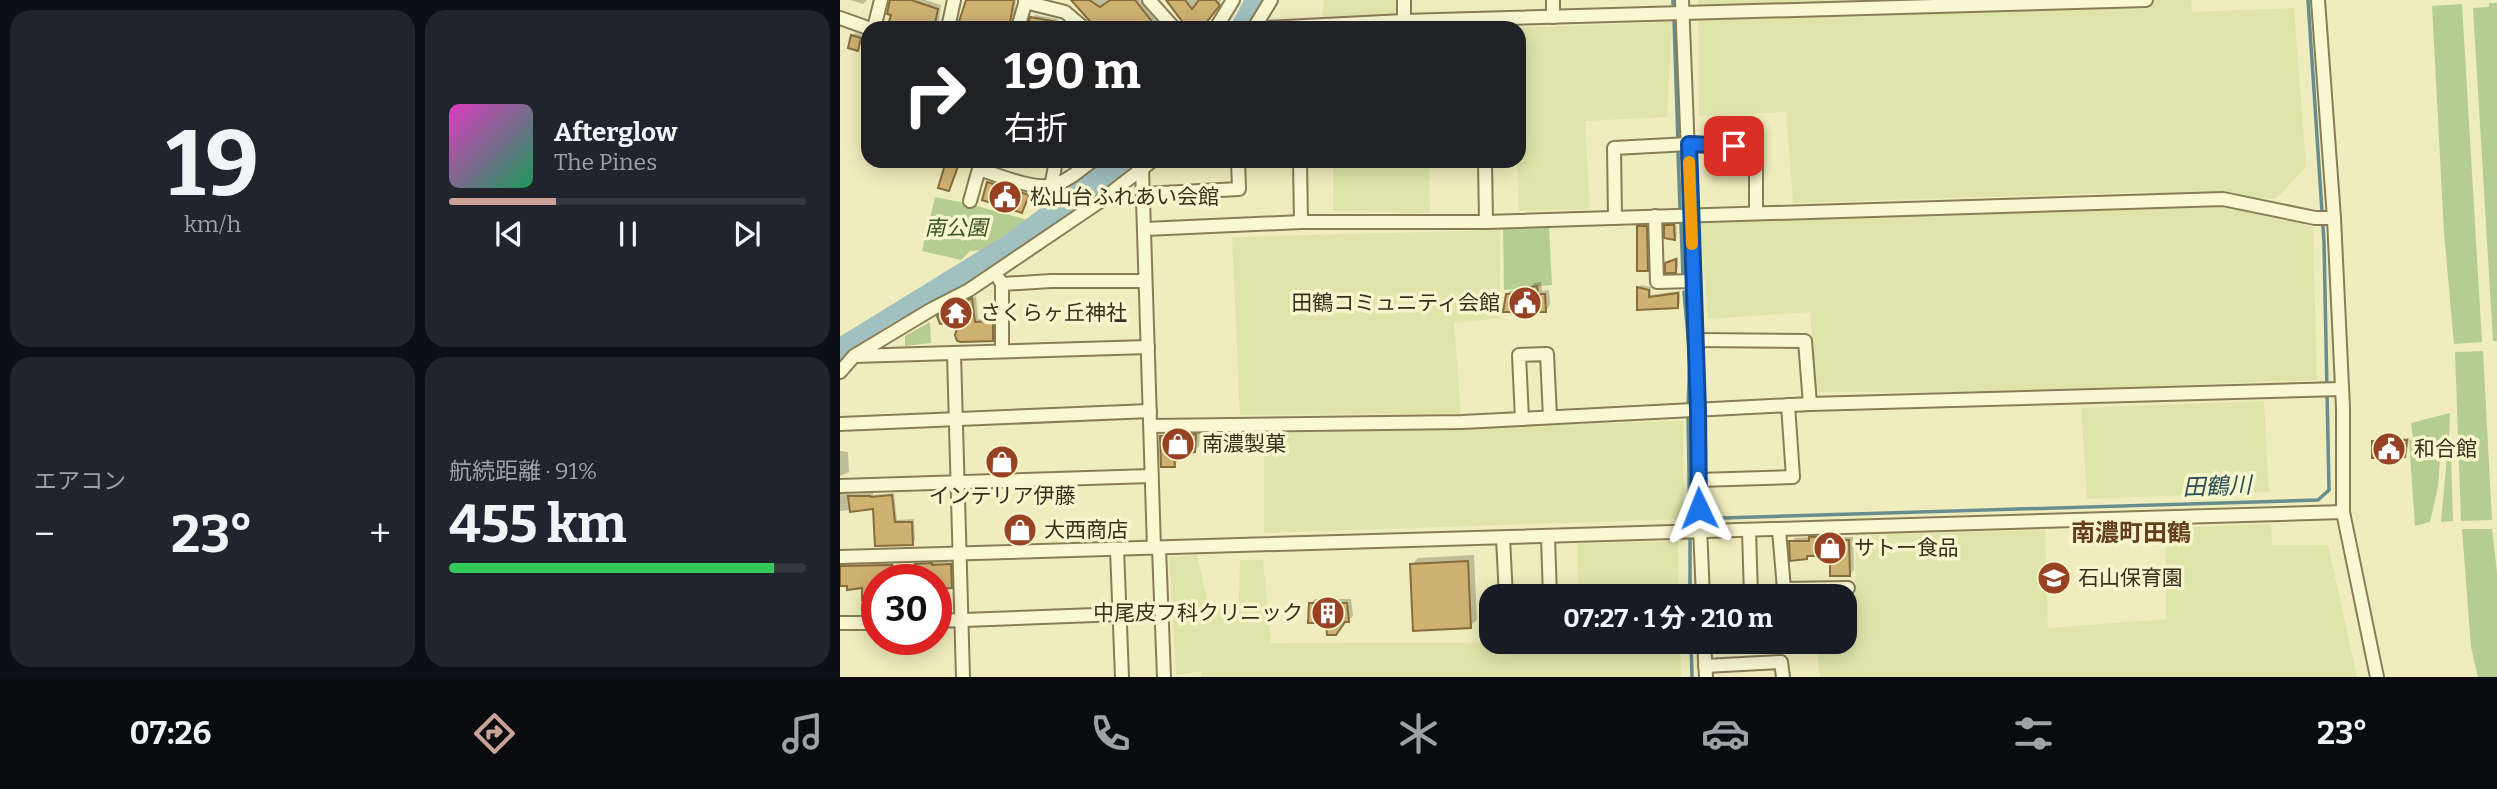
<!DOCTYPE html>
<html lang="ja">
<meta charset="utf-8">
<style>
body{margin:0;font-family:Bitter,"Noto Sans JP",serif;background:#20242c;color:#f1f3f6;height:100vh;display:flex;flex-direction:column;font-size:26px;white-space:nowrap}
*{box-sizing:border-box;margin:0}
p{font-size:23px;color:#9ea1a6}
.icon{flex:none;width:38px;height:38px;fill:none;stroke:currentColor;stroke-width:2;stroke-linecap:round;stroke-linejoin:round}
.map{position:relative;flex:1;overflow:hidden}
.drawer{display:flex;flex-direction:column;gap:10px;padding:10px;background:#0d0f14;width:840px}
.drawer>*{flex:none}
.top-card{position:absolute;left:21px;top:21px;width:665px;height:147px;border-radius:21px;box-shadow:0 4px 18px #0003;background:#202124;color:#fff;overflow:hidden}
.speed{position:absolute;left:21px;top:564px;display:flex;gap:14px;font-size:35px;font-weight:700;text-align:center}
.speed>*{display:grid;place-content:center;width:91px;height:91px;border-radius:50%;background:#171b24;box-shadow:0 4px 18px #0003;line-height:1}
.speed .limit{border:10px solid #d22;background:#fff;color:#111}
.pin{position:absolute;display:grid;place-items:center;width:60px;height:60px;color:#fff;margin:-30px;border-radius:14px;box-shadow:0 4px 10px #0006}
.me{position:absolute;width:77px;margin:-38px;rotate:358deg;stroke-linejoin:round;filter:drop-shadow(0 0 5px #0008)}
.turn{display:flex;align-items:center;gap:24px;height:147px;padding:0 28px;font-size:32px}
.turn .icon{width:91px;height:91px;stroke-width:2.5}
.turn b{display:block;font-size:49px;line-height:60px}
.big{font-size:52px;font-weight:700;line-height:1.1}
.drawer .card{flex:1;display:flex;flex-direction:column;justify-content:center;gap:10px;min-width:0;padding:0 24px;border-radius:21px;background:#20242c}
.drawer .dial{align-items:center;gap:0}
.dial b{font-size:91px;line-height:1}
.song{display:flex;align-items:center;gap:21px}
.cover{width:84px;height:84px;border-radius:10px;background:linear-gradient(135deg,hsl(310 70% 55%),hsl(150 70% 35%))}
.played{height:7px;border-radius:4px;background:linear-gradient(90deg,#c9a398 30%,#363941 30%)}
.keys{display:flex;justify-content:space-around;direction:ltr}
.heat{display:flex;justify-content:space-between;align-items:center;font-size:38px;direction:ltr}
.charge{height:10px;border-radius:5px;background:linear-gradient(90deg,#34c759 91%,#363941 0)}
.drawer .tiles{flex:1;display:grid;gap:10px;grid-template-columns:repeat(2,1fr)}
.trip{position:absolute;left:639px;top:584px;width:378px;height:70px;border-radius:21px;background:#171b24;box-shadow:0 4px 18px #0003;font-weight:700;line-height:70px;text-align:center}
.menu{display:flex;height:112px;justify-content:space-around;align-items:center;background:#090b0e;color:#9ea1a6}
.menu .icon{width:49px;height:49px}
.menu .selected{color:#c9a398}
.menu b{font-size:32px;color:#f1f3f6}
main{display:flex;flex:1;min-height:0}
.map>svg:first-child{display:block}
.farmland{fill:#dfe5aa}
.green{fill:#b6cd91}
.shadow{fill:#0003}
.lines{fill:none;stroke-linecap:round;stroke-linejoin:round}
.stream{stroke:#688d8e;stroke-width:3.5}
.river{stroke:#a1c0bf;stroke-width:23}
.building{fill:#cfb172;stroke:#876d3b;stroke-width:2}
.minor-casing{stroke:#887d56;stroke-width:16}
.minor{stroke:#faf8d1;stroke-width:12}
.route-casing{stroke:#114b97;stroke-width:18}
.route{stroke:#1a73e8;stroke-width:12}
.slow{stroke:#f59e0b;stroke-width:12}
.labels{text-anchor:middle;stroke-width:7;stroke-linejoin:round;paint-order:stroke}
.poi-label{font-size:21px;fill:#362f1b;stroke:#f6f5cd;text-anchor:start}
.park-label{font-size:21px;font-style:italic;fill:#395321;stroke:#f6f5cd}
.water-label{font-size:23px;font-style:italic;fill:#2a4e57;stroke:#f6f5cd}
.quarter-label{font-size:24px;font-weight:bold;fill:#643d19;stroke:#f6f5cd}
</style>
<main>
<section class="drawer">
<div class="tiles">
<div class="card dial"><b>19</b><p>km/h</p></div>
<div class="card">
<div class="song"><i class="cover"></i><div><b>Afterglow</b><p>The Pines</p></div></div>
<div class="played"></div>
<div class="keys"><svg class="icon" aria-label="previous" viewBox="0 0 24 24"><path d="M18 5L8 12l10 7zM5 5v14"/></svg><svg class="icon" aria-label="pause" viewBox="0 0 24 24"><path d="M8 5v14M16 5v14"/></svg><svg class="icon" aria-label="next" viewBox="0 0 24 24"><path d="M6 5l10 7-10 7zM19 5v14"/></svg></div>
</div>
<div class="card"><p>エアコン</p>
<div class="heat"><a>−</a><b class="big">23°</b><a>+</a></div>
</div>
<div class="card"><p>航続距離 · 91%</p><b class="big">455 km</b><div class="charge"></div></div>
</div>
</section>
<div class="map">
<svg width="1657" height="677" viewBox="0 0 1657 677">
<rect width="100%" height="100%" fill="#efedbd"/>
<!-- farmland -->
<g class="farmland">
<path d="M484 0H560L561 16 482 18Z"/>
<path d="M858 0H1351L1352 12 1454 8 1466 167 1436 199 1301 192 953 203 946 112 859 116Z"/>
<path d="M832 22 827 117 745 121 750 209 679 211 677 161H679V28H664Z"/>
<path d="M493 161H589L590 213 493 211Z"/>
<path d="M1386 207 1473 227 1477 380 1155 392H976L970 312 868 319 860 223Z"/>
<path d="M660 230V318L614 323 621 414 400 415 392 237Z"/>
<path d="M1424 401 1429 492 1247 499 1241 408Z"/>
<path d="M843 421 844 519 424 533V433Z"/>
<path d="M1431 524 1432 545H1488L1517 677H980L976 642H1004L1005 624 1015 622 1016 535 1205 530 1208 628 1326 619 1325 528Z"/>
<path d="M838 541 839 597H739L737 544Z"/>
<path d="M357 555 369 606 399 601 400 560H423L431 643 840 642 841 677H361V671L336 675 329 557Z"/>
</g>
<!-- green -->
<g class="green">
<path d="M1649 3H1657V341H1653L1633 8 1649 7Z"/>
<path d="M1622 4 1642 342 1614 344 1604 233 1592 6Z"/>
<path d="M95 197 125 203 188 220 143 250 130 251 121 260 82 251Z"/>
<path d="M663 227H709L712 285 664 290Z"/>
<path d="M90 322 91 343 65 346V336Z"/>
<path d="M1643 351 1652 520 1621 521 1615 352Z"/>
<path d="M1610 413 1609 441 1601 447 1598 487 1590 522 1575 526 1569 440 1573 438 1571 423Z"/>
<path d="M1611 454 1613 521 1601 522 1607 457Z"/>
<path d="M1622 529H1652L1657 572V677H1638L1631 647Z"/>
</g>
<!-- shadow -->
<g class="shadow">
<path d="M10 0H27L23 4Z"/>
<path d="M52 0H85L101 5 98 28H49L53 13Z"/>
<path d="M127 0H176L172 28H118Z"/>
<path d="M239 0H267L266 4 271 0H300L322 28H270Z"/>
<path d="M327 0H380L381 1 367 24 361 28H349Z"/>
<path d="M195 15 216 19 231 28H189Z"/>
<path d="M15 33 23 35 18 49 12 36Z"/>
<path d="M106 161H132L127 162 123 168 118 167 109 189Z"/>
<path d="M154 178 192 190 186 206 181 211 149 183Z"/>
<path d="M829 223H836L837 235 834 238 826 226Z"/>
<path d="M801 224H809L810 267 807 270 799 227Z"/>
<path d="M838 257V268L836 271 827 263Z"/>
<path d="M701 282 702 291 709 290 710 305 706 310 667 294 672 290 688 289 694 283Z"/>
<path d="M801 285 811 287V295L840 291V303L837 306 798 308 799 287Z"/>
<path d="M136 296 138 319 156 318V336L153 340 121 319 99 317Z"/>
<path d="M360 430 359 446 355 451 339 452V460L334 465 322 436 326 432Z"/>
<path d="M1569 438 1567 452 1564 455 1534 442 1537 439Z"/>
<path d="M175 450 177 465 174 468 153 455 155 452Z"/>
<path d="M0 451 8 452 9 472 0 476Z"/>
<path d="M0 490 11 494 33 493V495L54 493 57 520 74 519 75 540 72 543 34 507 0 511Z"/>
<path d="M175 515H189L191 538 188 541 172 518Z"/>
<path d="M975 533H996V537H1013L1014 570 1010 574 991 554H970L966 558 951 542 955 538 971 537Z"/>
<path d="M634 555 637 620 630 626 571 565 578 558Z"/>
<path d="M80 562H113L114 584 111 587 96 588V579H37L24 586 0 585V564L54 563V568H77Z"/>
<path d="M475 599H511L513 616 509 620 470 604Z"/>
</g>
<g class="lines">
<!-- stream -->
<g class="stream">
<path d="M833 0V4"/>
<path d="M834 21 838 142"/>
<path d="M838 152 840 207"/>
<path d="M841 223 843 277"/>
<path d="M844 292 850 359 848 406"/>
<path d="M848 415 850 528"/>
<path d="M849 519 1478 500 1489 490 1484 242 1468 0"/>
<path d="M850 536V597"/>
<path d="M851 642 852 677"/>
</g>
<!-- river -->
<g class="river">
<path d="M402 28 417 0"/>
<path d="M0 350 169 246 284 161"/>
</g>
</g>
<!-- building -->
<g class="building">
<path d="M50 0H71L98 9 94 28H47L51 15 47 14Z"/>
<path d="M126 0H174L169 28H117Z"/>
<path d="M231 0H249L260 7 270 0H295L317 28H256Z"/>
<path d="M326 0H345L352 9 359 0H375L380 5 366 23 367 28H347Z"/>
<path d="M190 17 223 23 222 28H187Z"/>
<path d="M11 35 21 38 18 51 8 48Z"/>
<path d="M106 161H120L109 191 98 188Z"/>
<path d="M147 182 189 195 182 213 142 200Z"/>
<path d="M824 225H834L835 240 824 238Z"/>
<path d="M797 226H807L808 271H797Z"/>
<path d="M836 259V273H825V263Z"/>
<path d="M697 286 698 294H705L706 312H663L666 294 685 293 687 288Z"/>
<path d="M797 287 809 290V297L838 293V308L797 310Z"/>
<path d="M132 298 135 322 153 321V341L121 342 117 341 115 335 119 321 100 324 97 316Z"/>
<path d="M356 434 355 452 334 454 335 467H321L320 436Z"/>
<path d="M1567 440 1565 457 1532 458V441Z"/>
<path d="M172 451 175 470 152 472 151 454Z"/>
<path d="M52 495 55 522H72L73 545 35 546 33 509 10 512 8 496H30L31 497Z"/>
<path d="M187 517 189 543H172L170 518Z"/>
<path d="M993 536V540H1009L1010 576H990V556H967V559L950 561 949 541H969V537Z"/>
<path d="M628 561 631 628 573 631 570 564Z"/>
<path d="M92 563V565L111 564 112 588 98 589V579H37V599L22 600V588L7 590V586H0V566L52 565V570H76L75 564Z"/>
<path d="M469 603H507L509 622H505L496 635H487L486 623H468Z"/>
</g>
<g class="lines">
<defs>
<g id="minor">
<path d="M309 0 334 28"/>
<path d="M564 0V21"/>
<path d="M713 0V17"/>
<path d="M842 0 858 410V480L863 597"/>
<path d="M1478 0 1494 218 1503 408V512L1537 677"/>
<path d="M185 2 225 12 244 28"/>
<path d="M0 18 28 28"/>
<path d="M34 28 41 0"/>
<path d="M108 28 114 0"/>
<path d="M178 28 186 0"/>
<path d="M376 28 393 0"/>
<path d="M414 28 431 0"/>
<path d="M427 28 564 21 1306 0"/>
<path d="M141 161 139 169C157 175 196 191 214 185 228 181 240 170 252 161"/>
<path d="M460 161 461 222"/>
<path d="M645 162 646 222"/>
<path d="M302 168 314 548"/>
<path d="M211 187 216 161"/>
<path d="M303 194 399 189 398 161"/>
<path d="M130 201 139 169"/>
<path d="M815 216 817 282 853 281"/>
<path d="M775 218 774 148 849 144 916 147V213"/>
<path d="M305 229 461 222H646L1383 199 1475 218H1494"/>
<path d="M159 279 162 284V350"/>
<path d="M162 284 211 281H305"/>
<path d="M856 340 965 341 970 404"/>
<path d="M114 354 123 677"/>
<path d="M14 356 308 347"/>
<path d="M0 372 14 356 92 309 129 290 259 202 312 161"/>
<path d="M682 419 679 355 707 354 710 417"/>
<path d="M0 424 310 411"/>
<path d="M311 426 622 422 970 404 1501 389"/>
<path d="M858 480 953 477 948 405"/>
<path d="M0 486 311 476"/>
<path d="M939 530 944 589 1008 588"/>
<path d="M708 537 710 597"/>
<path d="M663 538 666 597"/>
<path d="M319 548 324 677"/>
<path d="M277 549 282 677"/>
<path d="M0 557 1503 512"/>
<path d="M863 595H911L909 531"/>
<path d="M96 621 281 614"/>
<path d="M0 623H37"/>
<path d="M864 642 866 677"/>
<path d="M865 666 941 662 943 677"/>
</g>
</defs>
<!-- minor casing -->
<use href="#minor" class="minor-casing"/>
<!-- minor -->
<use href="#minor" class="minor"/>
</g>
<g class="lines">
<defs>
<path id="route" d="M859 508 858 410 849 144 894 146"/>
</defs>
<!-- route casing -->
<use href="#route" class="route-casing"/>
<!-- route -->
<use href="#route" class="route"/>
<!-- slow -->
<path class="slow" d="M849 162 852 244"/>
</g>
<!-- icons -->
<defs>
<symbol id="civic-disc" viewBox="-11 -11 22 22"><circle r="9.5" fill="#984224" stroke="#f6f5cd"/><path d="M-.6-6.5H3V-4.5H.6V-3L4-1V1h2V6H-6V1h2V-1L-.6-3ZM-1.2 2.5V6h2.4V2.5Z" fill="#fff"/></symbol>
<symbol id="temple-disc" viewBox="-11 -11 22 22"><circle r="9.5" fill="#984224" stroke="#f6f5cd"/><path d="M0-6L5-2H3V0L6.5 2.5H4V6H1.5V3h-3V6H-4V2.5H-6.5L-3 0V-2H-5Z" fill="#fff"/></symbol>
<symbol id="shop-disc" viewBox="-11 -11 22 22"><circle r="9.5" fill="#984224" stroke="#f6f5cd"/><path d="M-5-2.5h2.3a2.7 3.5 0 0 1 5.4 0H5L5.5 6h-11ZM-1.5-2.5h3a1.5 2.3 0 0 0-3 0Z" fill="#fff"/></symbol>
<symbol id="school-disc" viewBox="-11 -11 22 22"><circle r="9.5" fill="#984224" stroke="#f6f5cd"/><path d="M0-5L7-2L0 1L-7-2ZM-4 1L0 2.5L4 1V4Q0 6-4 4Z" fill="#fff"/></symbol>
<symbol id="building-disc" viewBox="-11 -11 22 22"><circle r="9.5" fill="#984224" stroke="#f6f5cd"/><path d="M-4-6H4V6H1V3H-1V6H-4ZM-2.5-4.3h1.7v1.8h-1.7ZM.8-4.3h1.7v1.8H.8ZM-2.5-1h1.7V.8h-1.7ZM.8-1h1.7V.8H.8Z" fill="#fff"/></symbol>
</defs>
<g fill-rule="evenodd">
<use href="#civic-disc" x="146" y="178" width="38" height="38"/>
<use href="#civic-disc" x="666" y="284" width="38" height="38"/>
<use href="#temple-disc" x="97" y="294" width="38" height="38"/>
<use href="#shop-disc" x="319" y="425" width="38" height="38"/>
<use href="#civic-disc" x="1530" y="430" width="38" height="38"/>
<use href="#shop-disc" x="143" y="443" width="38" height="38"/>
<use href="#shop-disc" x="161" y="511" width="38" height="38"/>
<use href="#shop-disc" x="971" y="529" width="38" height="38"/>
<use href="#school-disc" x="1195" y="559" width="38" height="38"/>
<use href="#building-disc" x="469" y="594" width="38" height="38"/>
</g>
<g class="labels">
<!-- poi labels -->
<g class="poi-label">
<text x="190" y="204">松山台ふれあい会館</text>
<text x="660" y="310" text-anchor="end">田鶴コミュニティ会館</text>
<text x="140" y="320">さくらヶ丘神社</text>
<text x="362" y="451">南濃製菓</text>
<text x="1574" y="456">和合館</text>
<text x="162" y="503" text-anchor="middle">インテリア伊藤</text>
<text x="204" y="537">大西商店</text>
<text x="1014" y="555">サトー食品</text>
<text x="1238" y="585">石山保育園</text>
<text x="463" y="620" text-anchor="end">中尾皮フ科クリニック</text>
</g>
<!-- park labels -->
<g class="park-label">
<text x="116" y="235">南公園</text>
</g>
<!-- water labels -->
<g class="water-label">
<text transform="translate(1377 486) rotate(-2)" y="8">田鶴川</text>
</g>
<!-- quarter labels -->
<g class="quarter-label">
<text x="1291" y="541">南濃町田鶴</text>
</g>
</g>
</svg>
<div class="speed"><div class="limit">30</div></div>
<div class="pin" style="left:894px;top:146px;background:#d93025"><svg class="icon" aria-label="arrive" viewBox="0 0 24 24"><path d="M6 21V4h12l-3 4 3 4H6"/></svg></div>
<svg class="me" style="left:859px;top:508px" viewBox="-20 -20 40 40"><path d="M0-17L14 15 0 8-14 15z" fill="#1a73e8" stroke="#fff" stroke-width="4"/></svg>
<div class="trip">07:27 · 1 分 · 210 m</div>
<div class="top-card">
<div class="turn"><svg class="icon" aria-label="right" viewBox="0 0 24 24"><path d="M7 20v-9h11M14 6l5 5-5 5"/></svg><div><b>190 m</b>右折</div></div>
</div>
</div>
</main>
<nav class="menu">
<b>07:26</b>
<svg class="icon selected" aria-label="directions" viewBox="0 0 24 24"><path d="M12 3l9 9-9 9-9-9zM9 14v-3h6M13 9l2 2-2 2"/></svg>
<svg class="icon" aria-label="music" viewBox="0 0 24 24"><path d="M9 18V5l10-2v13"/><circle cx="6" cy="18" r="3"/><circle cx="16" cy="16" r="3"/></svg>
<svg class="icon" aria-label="phone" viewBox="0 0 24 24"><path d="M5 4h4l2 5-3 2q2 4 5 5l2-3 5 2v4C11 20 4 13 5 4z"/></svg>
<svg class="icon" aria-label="climate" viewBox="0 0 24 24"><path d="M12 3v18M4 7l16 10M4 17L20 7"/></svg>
<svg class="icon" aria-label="car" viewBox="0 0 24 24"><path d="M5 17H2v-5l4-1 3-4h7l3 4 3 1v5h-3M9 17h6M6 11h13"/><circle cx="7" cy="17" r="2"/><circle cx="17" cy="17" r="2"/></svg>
<svg class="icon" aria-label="filters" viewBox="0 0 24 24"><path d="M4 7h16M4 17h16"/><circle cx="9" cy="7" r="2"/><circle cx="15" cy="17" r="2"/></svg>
<b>23°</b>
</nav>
